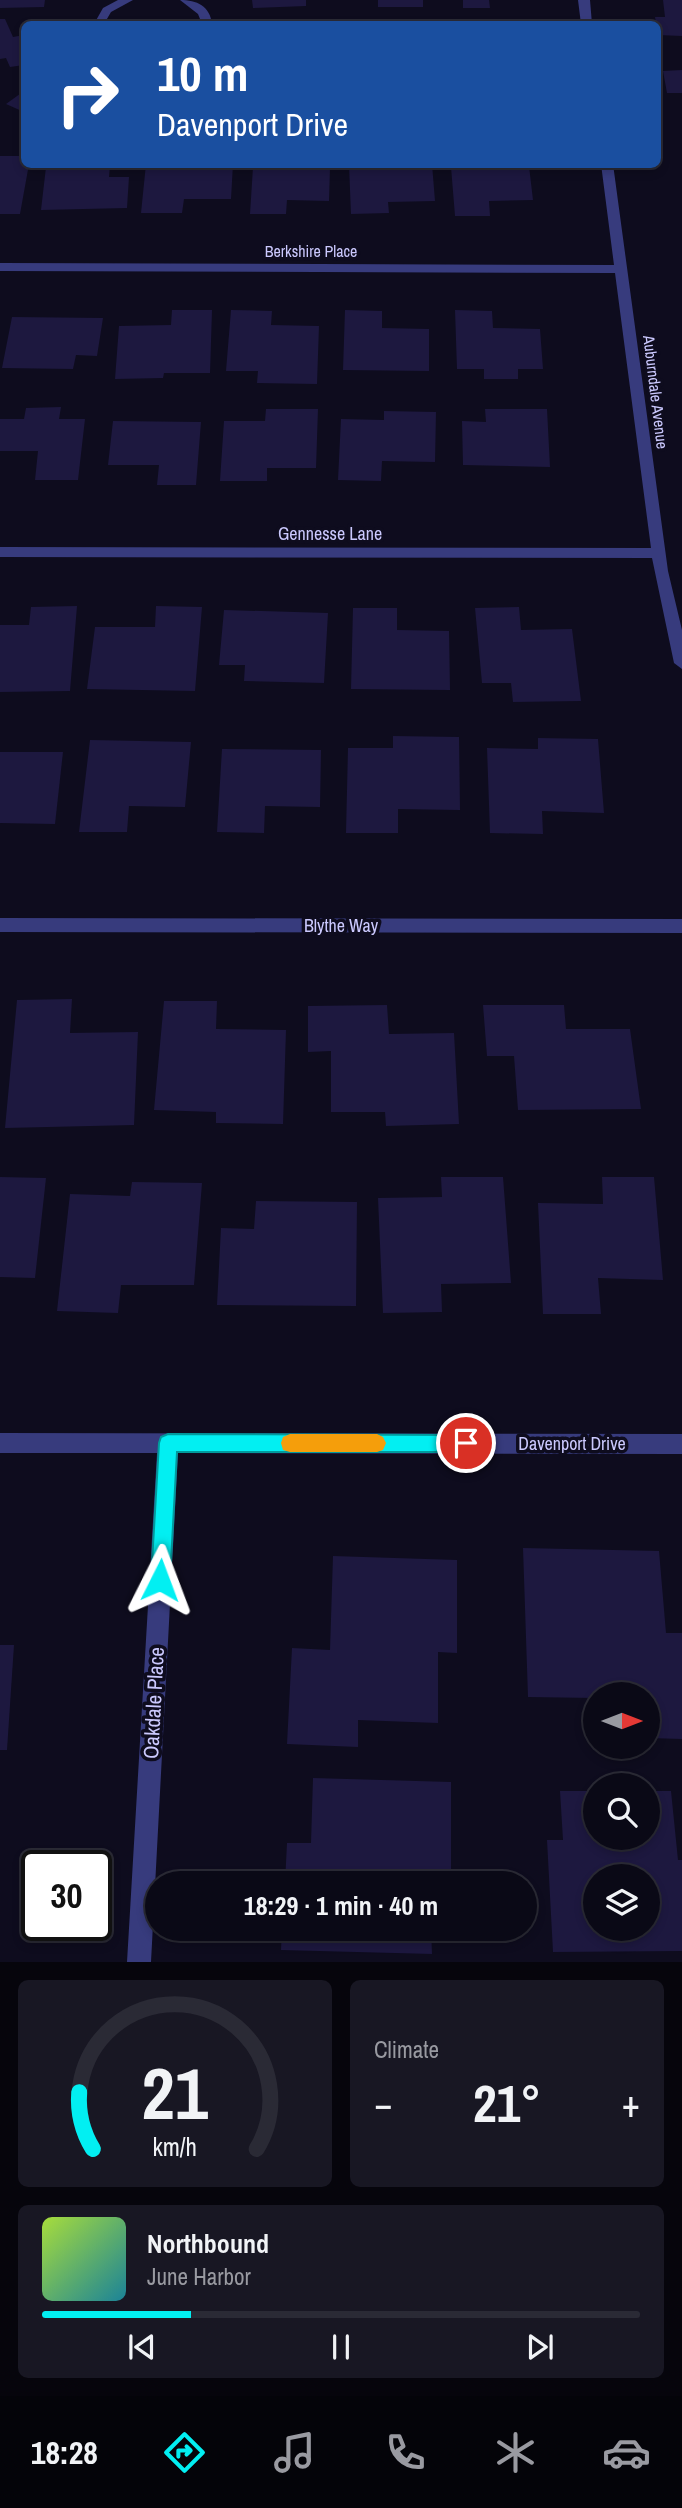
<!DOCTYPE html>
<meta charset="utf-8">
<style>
body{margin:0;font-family:"Archivo Narrow",sans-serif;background:#181723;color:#f1f3f6;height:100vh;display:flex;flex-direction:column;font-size:26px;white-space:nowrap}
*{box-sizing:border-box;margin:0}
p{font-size:23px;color:#999aa1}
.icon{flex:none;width:38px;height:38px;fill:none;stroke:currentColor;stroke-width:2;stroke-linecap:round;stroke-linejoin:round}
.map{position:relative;height:1962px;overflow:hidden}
.details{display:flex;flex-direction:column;gap:18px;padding:18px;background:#06050c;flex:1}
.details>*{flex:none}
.hud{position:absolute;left:21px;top:21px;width:640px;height:147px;border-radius:10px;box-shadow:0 4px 10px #0003,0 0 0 2px #2a2a35;background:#1a4fa0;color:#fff;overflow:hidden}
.needle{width:46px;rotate:90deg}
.buttons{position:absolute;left:583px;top:1682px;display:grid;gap:14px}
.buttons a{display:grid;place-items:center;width:77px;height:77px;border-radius:50%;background:#0a0916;box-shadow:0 4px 10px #0003,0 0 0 2px #2a2a35;font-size:35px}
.speed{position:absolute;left:21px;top:1850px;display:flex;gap:14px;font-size:35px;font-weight:700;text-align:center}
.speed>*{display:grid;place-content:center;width:91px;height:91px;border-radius:50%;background:#0a0916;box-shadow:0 4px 10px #0003,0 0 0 2px #2a2a35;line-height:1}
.speed .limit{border:4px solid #111;border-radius:10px;background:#fff;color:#111}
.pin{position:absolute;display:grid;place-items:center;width:60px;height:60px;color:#fff;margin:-30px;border:4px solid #fff;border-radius:50%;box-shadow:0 2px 7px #0007}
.me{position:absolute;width:77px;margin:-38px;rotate:3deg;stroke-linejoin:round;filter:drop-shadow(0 0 5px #0008)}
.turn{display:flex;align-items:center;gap:24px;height:147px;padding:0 21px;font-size:32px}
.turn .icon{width:91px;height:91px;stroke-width:2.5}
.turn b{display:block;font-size:49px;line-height:60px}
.big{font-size:52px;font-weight:700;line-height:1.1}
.details .card{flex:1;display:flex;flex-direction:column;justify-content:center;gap:10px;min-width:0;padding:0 24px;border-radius:10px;background:#181723}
.details .dial{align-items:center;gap:0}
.dial svg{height:182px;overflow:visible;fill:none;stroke:#2a2a35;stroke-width:7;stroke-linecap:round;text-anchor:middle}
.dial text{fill:#f1f3f6;stroke:none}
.song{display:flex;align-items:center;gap:21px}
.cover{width:84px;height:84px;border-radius:10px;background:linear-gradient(135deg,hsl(80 70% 55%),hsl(190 70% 35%))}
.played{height:7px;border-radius:4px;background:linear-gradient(90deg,#02eff2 25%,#2a2a35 25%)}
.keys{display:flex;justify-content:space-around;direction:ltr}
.heat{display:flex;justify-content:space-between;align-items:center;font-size:38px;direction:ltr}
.details .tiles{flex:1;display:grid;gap:18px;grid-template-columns:1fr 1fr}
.card:last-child{grid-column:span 2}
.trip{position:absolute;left:145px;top:1871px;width:392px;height:70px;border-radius:35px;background:#0a0916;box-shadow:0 4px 10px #0003,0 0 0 2px #2a2a35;font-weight:700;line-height:70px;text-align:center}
.dock{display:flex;height:112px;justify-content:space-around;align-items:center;background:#040409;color:#999aa1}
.dock .icon{width:49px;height:49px}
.dock .on{color:#02eff2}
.dock b{font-size:32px;color:#f1f3f6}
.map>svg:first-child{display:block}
.building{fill:#1d183f;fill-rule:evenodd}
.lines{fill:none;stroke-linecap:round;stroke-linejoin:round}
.minor{fill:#373b7d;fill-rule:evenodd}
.route{fill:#02eff2;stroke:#019b9d;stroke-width:2}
.slow{fill:#f59e0b}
.labels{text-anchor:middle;stroke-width:7;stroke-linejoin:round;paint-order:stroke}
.far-street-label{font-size:16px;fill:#cbc9fe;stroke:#0e0c1e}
.street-label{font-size:18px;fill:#cbc9fe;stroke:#0e0c1e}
.near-street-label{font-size:21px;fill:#cbc9fe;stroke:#0e0c1e}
</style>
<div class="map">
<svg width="682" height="1962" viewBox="0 0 682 1962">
<rect width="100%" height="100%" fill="#0e0c1e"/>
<!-- building -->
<g class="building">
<path d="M0 0H45L44 7 0 8Z"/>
<path d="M252 0H306V6L253 8Z"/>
<rect x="378" y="0" width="45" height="7"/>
<path d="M463 0H489L490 8H463Z"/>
<path d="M663 0H682V36L658 35 655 17H665Z"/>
<path d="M0 19H5L13 37 24 35V65L10 67 6 58 0 59Z"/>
<path d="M682 70V93H667L663 71Z"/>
<path d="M24 91V112L6 104Z"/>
<path d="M0 156H24V164H29L20 214H0Z"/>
<path d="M146 164H233L231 199H184L182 213H141Z"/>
<path d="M432 164 435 201 388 202 389 213 351 214 349 165Z"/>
<path d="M475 164 529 166 533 200 489 201 490 216H455L451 167H475Z"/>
<path d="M110 165 109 177H129L127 208 41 210 46 167Z"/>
<path d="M253 167 330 168 329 201 287 200 286 214H250Z"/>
<path d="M172 310H212L210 373H164L163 378 115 379 119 326 171 325Z"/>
<path d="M231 310 272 311 271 325 319 326 317 384 257 383 258 371H226Z"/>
<path d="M345 310 382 311V328L429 329V371L343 370Z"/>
<path d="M455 310 492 311 493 328 540 329 543 369H518V379H484V369H457Z"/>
<path d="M12 317 103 318 97 356 76 355 73 369 2 368Z"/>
<path d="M61 407 59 419H85L78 480H35L38 451H0V419H24L26 408Z"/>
<path d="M266 409H318L316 468H267V481H220L224 421H265Z"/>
<path d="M485 409H547L550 467 463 465 462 421 486 422Z"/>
<path d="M384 411 436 412 435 462 382 461 381 481 338 480 341 419 384 420Z"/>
<path d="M113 421 201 422 196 485H157L159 465H108Z"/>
<path d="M77 606 70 691 0 692V625H29L31 607Z"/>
<path d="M156 606 202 607 195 691 87 689 95 627H155Z"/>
<path d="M519 607 521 630 572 629 581 701 513 702 511 683H482L475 608Z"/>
<path d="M353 608H397V630L449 631 450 690 351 689Z"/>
<path d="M224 610 328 613 324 683 244 681 245 665H219Z"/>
<path d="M393 736 459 737 460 810 398 809V833H346L348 748H393Z"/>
<path d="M538 738 598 739 604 813 542 811 543 834 490 833 487 748 538 749Z"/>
<path d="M90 740 191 742 185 807 129 806 127 832H79Z"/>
<path d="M222 749 321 750 320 807 265 806 264 833 217 832Z"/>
<path d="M0 752H63L55 824 0 823Z"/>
<path d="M72 999 70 1033 138 1032 134 1125 5 1128 17 1000Z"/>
<path d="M164 1001H217L216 1029 286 1030 283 1124 216 1123V1112L154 1110Z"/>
<path d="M387 1005 389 1034 454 1033 459 1124 386 1126 385 1112H331V1051L308 1052V1006Z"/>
<path d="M483 1005H564L566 1029H630L641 1109 518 1110 514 1056H487Z"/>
<path d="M0 1177 46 1178 35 1278 0 1277Z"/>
<path d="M441 1177H503L511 1283 441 1284 442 1312 383 1313 378 1198 442 1197Z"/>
<path d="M602 1177H654L663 1280 598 1278 601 1314H543L538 1203 603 1204Z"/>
<path d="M132 1182 202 1183 194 1285H121L118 1313 57 1311 70 1194 130 1196Z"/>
<path d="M256 1201 357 1202 356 1306 217 1305 221 1228 254 1229Z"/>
<path d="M523 1548 659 1551 666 1633H682V1739L648 1738V1694H595V1698L528 1697Z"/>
<path d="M333 1556 457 1560V1653L438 1652V1723L358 1720V1747L287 1744 292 1648 330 1650Z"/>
<path d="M0 1645H14L7 1750H0Z"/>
<path d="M313 1778 451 1782V1883H285L287 1843H311Z"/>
<path d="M560 1791H595V1838H648V1791H671L678 1860H682V1951L553 1952 547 1840H563ZM595 1876H648V1928H595Z"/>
<path d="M282 1928H431L432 1954 281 1950Z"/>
</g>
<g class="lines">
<!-- minor -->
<g class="minor">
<path d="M118 0H133L111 12 104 24H94L103 8Z"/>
<path d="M180 0C197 0 210 6 212 24H202L198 14Z"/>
<path d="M578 0H590L592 24H581Z"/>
<path d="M601 164H613L668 571 682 630V669L674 663 652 558 0 557V547L651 548 615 273 0 271V263L614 265Z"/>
<path d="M0 918 682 919V933L0 932Z"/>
<path d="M0 1433 682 1434V1454L178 1453 151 1962H127L157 1453H0Z"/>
</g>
</g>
<!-- route -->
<path class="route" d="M168 1434 466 1435 472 1437 475 1443 472 1450 466 1452H177L170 1580 167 1586 160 1589 154 1586 151 1580 159 1443 161 1437Z"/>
<!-- slow -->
<path class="slow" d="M290 1434H377L383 1437 386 1443 383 1450 377 1452H290L283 1450 281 1443 283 1437Z"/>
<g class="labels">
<!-- far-street labels -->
<g class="far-street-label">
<text x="311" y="257">Berkshire Place</text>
<text transform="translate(656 392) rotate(83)" y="6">Auburndale Avenue</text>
</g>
<!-- street labels -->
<g class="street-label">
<text x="330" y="540">Gennesse Lane</text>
<text x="341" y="932">Blythe Way</text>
<text x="572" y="1450">Davenport Drive</text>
</g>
<!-- near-street labels -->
<g class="near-street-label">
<text transform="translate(154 1703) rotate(-87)" y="7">Oakdale Place</text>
</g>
</g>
</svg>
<div class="buttons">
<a><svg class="needle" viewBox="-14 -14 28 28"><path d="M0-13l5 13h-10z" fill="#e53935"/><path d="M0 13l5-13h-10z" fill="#999aa1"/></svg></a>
<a><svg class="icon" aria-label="search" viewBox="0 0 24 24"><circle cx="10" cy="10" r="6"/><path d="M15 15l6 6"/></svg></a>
<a><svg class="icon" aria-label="layers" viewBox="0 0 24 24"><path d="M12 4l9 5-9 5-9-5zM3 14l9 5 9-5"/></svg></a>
</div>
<div class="speed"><div class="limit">30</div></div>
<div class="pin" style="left:466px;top:1443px;background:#d93025"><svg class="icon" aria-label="arrive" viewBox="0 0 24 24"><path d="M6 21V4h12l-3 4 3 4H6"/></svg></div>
<svg class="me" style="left:160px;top:1580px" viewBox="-20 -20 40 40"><path d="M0-17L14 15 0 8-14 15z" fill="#02eff2" stroke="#fff" stroke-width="4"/></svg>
<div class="trip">18:29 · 1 min · 40 m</div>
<div class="hud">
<div class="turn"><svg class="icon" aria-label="right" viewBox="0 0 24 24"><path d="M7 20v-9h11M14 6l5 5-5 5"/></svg><div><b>10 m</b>Davenport Drive</div></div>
</div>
</div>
<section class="details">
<div class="tiles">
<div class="card dial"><svg viewBox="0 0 100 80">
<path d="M14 69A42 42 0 1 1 86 69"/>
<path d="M14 69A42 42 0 0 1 8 44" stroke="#02eff2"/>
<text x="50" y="56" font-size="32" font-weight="700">21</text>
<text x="50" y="72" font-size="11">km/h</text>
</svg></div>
<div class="card"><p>Climate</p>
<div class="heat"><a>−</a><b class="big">21°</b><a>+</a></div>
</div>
<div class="card">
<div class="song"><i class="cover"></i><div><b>Northbound</b><p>June Harbor</p></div></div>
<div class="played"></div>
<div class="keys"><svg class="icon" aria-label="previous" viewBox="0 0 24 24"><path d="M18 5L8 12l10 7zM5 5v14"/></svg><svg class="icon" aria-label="pause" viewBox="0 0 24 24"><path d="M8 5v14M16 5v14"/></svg><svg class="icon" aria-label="next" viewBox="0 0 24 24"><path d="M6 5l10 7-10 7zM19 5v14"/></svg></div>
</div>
</div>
</section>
<nav class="dock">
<b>18:28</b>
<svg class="icon on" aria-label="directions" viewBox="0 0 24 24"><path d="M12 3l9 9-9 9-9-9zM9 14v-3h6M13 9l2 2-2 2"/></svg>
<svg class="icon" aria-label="music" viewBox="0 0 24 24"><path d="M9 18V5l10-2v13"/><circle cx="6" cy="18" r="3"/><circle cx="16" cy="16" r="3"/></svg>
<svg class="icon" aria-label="phone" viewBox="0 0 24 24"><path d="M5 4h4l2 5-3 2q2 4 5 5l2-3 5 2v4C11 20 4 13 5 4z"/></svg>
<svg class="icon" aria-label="climate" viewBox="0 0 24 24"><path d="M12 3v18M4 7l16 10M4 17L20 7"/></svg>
<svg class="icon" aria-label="car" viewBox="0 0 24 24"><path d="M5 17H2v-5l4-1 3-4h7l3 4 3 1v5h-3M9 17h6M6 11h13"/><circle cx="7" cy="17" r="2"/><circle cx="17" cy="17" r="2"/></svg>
</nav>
